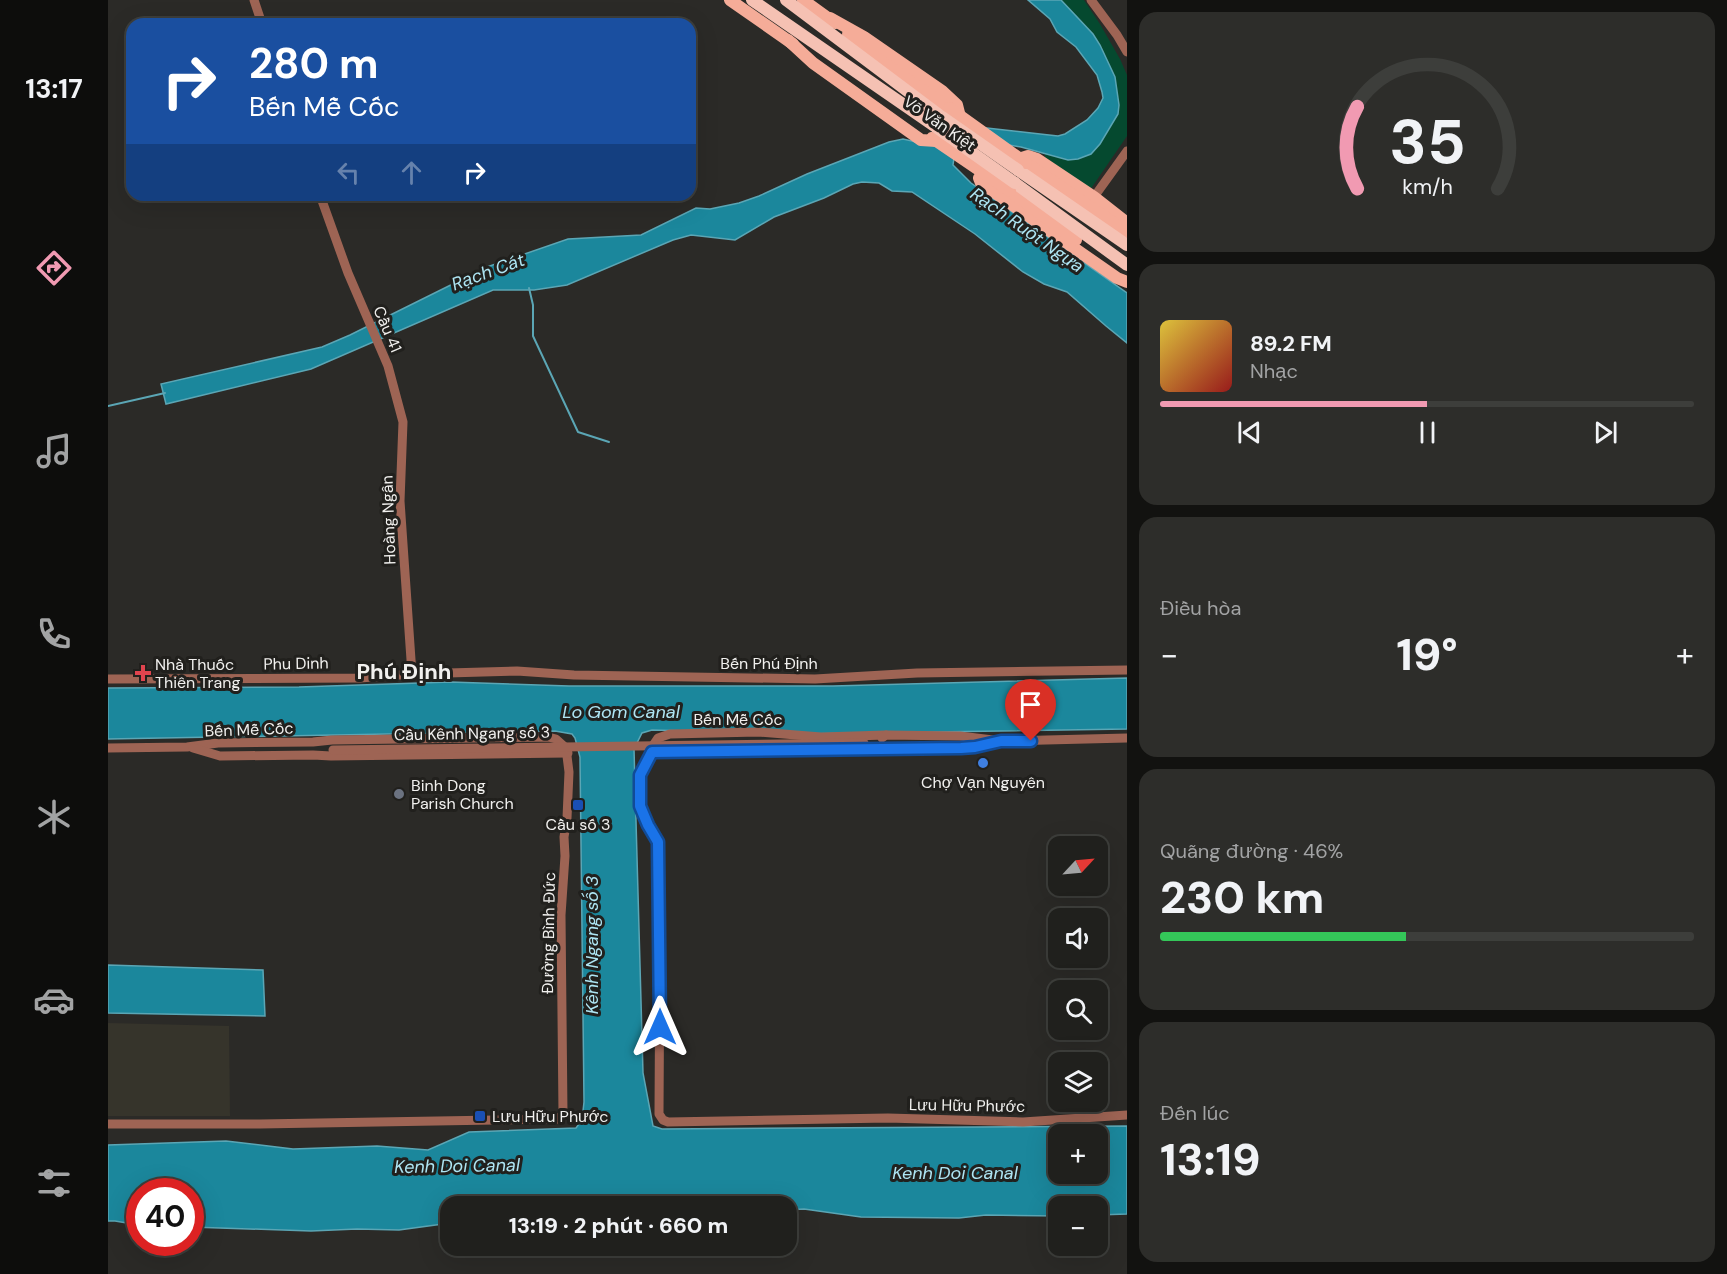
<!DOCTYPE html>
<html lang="vi">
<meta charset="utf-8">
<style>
body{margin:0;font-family:"DM Sans",sans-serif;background:#2d2d2a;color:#f1f3f6;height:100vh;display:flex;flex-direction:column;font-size:22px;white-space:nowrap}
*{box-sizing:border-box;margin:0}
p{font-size:20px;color:#a2a3a4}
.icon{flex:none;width:33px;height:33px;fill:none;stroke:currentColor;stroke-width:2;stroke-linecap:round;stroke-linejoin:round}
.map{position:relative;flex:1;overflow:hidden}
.side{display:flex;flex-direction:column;gap:12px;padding:12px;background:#121210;width:600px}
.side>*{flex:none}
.guide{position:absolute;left:18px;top:18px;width:570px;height:183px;border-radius:18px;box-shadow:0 6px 24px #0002,0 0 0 2px #3d3e3b;background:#1a4fa0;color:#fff;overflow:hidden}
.needle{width:39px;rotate:64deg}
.buttons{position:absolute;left:940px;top:836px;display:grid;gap:12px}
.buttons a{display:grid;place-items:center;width:60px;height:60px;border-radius:12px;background:#20201d;box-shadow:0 6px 24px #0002,0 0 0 2px #3d3e3b;font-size:30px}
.speed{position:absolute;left:18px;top:1178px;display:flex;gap:12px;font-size:30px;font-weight:700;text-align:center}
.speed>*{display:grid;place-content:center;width:78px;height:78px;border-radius:50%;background:#20201d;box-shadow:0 6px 24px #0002,0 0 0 2px #3d3e3b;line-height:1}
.speed .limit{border:9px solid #d22;background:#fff;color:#111}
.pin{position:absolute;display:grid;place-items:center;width:51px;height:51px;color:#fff;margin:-62px -26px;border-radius:50% 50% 50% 0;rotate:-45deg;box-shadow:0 0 6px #0007}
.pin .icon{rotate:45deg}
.me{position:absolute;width:66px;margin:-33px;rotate:0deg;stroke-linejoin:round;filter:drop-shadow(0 0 4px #0008)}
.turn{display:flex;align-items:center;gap:21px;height:126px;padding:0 24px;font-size:27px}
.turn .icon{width:78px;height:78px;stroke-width:2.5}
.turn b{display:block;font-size:42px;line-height:51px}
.lanes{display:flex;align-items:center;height:57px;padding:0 24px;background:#0003;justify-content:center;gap:30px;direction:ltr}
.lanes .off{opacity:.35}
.big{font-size:45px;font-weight:800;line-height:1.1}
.side .card{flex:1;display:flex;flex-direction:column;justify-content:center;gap:9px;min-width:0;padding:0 21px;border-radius:18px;background:#2d2d2a}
.side .dial{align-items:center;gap:0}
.dial svg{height:156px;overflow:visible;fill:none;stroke:#3d3e3b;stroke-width:7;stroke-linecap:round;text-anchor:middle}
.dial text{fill:#f1f3f6;stroke:none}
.song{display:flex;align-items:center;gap:18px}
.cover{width:72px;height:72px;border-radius:9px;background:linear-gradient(135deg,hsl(50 70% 55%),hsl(0 70% 35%))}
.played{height:6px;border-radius:3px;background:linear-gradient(90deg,#f19ab2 50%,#3d3e3b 50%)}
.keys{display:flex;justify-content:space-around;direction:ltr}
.heat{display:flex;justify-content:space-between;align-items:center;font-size:33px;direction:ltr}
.charge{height:9px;border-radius:4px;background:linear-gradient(90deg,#34c759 46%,#3d3e3b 0)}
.trip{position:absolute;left:332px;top:1196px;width:357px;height:60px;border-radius:18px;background:#20201d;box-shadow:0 6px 24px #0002,0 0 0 2px #3d3e3b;font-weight:800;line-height:60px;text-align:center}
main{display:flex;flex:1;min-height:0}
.tab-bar{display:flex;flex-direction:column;width:108px;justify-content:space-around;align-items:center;background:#0d0d0c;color:#a2a3a4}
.tab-bar .icon{width:42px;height:42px}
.tab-bar .current{color:#f19ab2}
.tab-bar b{font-size:27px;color:#f1f3f6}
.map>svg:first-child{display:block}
.built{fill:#36342b}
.green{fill:#05492f}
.water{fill:#1b879c;stroke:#5ba6b5;stroke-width:1.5;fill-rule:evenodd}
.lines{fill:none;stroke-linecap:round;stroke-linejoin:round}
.stream{stroke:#5ba6b5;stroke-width:2}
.tertiary{stroke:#9e6454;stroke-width:9}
.primary{stroke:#f5ac98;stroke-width:12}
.trunk{stroke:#f5c1b3;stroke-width:12}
.tertiary-bridge{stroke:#9e6454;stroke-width:9}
.primary-bridge{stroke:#f5ac98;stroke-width:12}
.trunk-bridge{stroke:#f5c1b3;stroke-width:12}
.route-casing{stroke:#114b97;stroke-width:15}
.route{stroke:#1a73e8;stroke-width:10}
.health-dot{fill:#e0444e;stroke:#21201d;stroke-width:2}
.shop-dot{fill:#3f7fe0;stroke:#21201d;stroke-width:2}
.worship-dot{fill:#6b7280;stroke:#21201d;stroke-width:2}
.transit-dot{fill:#1a4fb4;stroke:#21201d;stroke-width:2}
.labels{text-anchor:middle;stroke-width:6;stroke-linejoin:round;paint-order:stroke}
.street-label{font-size:16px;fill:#f1f0ee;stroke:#21201d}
.poi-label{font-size:16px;fill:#f1f0ee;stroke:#21201d;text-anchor:start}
.water-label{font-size:18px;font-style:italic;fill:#aee5f3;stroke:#21201d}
.district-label{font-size:22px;font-weight:bold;fill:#f1f0ee;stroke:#21201d}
</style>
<main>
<nav class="tab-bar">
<b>13:17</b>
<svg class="icon current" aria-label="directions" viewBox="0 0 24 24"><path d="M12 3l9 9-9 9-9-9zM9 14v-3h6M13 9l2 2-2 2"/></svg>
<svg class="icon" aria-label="music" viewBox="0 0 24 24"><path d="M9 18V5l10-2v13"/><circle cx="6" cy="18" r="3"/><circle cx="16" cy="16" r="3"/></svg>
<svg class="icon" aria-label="phone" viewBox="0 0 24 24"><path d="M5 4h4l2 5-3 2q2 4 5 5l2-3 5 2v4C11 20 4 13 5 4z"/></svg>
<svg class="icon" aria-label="climate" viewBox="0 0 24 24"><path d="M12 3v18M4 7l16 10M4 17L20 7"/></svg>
<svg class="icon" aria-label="car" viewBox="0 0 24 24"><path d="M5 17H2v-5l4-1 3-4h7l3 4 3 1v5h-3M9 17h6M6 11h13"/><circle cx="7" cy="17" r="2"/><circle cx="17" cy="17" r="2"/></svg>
<svg class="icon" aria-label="filters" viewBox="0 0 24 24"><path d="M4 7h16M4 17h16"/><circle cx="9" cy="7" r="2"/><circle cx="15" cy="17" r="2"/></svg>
</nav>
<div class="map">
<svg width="1019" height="1274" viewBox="0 0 1019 1274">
<rect width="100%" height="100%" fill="#2b2a27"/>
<!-- built -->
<path class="built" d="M0 1023 121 1026 122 1116H0Z"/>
<!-- green -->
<path class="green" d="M953 0H976L992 24 1012 59 1019 75V136L982 190 937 157V153L960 160 970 159 983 154 992 144 1010 114 1007 77 992 45 985 34Z"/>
<!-- water -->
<g class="water">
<path d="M920 0H953L985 34 992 45 1007 77 1011 105 1010 114 992 144 983 154 970 159 960 160 913 147 876 141 847 151 845 165 863 183 1019 293V343L998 326 959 292 936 284 915 272 867 234 804 192 784 191 771 183 754 182 745 184 716 198 666 217 627 240 583 235 565 240 459 285 426 290H385L203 369 58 404 53 384 214 347 242 335 379 267 460 239 533 235 588 208 602 209 631 203 651 196 699 174 781 142 795 139 817 144 870 127 941 135 950 136 957 134 979 120 990 108 995 98 994 92 989 75 968 47 949 32 942 19Z"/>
<path d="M1019 678V729L689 734 544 730 534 733 526 749 535 1073 545 1126 554 1129 1019 1126V1214L990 1215V1206H951V1216L878 1215 851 1218 753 1217 696 1209 678 1210V1206H342V1223L291 1230 249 1229 203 1231 83 1227 82 1191H32L31 1225 7 1221H0V1145L118 1141 185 1149 269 1146 320 1150 361 1132 468 1128 474 1120 476 1102 472 757 467 738 464 734 447 731 0 739V688L191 687 342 682 461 686H725ZM951 1134H990V1173H951Z"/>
<path d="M0 965 155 970 157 1016 0 1013Z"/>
</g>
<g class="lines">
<!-- stream -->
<g class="stream">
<path d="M421 288 425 305V336L470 432 501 442"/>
<path d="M0 406 57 393"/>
</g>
<!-- tertiary -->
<g class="tertiary">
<path d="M146 0 154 24"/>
<path d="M983 0 1009 35 1019 52"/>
<path d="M212 195 240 273 280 366 295 422 292 501 304 674"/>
<path d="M986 197 1019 151"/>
<path d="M0 679 252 678 304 674 409 671 466 675 707 679 809 673 1019 670"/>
<path d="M778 735 713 737 650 732 562 734 550 738 544 747 543 758 532 775V806L540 825 550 842 552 937 551 1114 555 1120 560 1122 780 1118 915 1122 1019 1115"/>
<path d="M774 738 778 735 852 736 893 741 1019 738"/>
<path d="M0 748 79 747 110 743 205 742 224 740 440 737 448 739 458 748 461 772 459 818 456 837 457 856 453 915 455 1114 450 1119 152 1124H0"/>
<path d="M85 748 112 756 205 755 223 756 460 753"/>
<path d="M773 748 777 750C814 749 851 751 888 742"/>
<path d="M545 752 777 750"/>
</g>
<!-- primary -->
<g class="primary">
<path d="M622 0 685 44"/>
<path d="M695 0 727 23"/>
<path d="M722 18 756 37 834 91 849 105 852 117 851 123"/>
<path d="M740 34 764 55 841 108"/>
<path d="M680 40 705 63 813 140 828 141 834 138"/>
<path d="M904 161 920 156 929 159 986 197 1019 223"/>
<path d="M918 163 1019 232"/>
<path d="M883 170 876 173 871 178 873 183 1009 278 1019 282"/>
<path d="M902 191 968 240"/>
</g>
<!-- trunk -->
<g class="trunk">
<path d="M644 0 828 127"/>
<path d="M678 0 834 117"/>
<path d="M910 170 1019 245"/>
<path d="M907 183 1019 265"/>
</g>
<!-- tertiary-bridge -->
<path class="tertiary-bridge" d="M225 750 756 743"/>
<!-- primary-bridge -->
<g class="primary-bridge">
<path d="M841 108 918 163"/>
<path d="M824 138 902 191"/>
</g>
<!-- trunk-bridge -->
<g class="trunk-bridge">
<path d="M834 117 910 170"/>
<path d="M828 127 907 183"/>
</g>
</g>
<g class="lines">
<defs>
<path id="route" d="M552 1027 550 842 540 825 532 806V775L544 752 853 748 867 747 893 741H923"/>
</defs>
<!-- route casing -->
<use href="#route" class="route-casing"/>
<!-- route -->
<use href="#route" class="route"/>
</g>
<!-- markers -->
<path class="health-dot" d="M32 664h6v6h6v6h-6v6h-6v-6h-6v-6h6z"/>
<circle class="shop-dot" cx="875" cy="763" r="6"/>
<circle class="worship-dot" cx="291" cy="794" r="6"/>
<g class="transit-dot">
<rect x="464" y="799" width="12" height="12" rx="3"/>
<rect x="366" y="1110" width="12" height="12" rx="3"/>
</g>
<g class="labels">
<!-- street labels -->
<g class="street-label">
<text transform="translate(832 123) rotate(35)" y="6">Võ Văn Kiệt</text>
<text transform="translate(280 329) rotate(67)" y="6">Cầu 41</text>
<text transform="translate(280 520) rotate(-92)" y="6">Hoàng Ngân</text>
<text transform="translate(188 663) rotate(-1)" y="6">Phu Dinh</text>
<text x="661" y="669">Bến Phú Định</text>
<text x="630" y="725">Bến Mễ Cốc</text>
<text transform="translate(141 729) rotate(-2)" y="6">Bến Mễ Cốc</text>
<text transform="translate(364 733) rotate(-1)" y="6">Cầu Kênh Ngang số 3</text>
<text transform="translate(440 933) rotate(-89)" y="6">Đường Bình Đức</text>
<text transform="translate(859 1105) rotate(1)" y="6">Lưu Hữu Phước</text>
</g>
<!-- poi labels -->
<g class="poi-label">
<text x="47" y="670">Nhà Thuốc<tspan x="47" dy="18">Thiên Trang</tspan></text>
<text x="875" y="788" text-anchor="middle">Chợ Vạn Nguyên</text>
<text x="303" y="791">Binh Dong<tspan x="303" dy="18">Parish Church</tspan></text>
<text x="470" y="830" text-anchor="middle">Cầu số 3</text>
<text x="384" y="1122">Lưu Hữu Phước</text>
</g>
<!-- water labels -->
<g class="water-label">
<text transform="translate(919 230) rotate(35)" y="6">Rạch Ruột Ngựa</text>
<text transform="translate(380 272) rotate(-20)" y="6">Rạch Cát</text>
<text x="513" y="718">Lo Gom Canal</text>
<text transform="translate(484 945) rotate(-90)" y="6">Kênh Ngang số 3</text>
<text transform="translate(349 1166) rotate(-1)" y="6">Kenh Doi Canal</text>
<text x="847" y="1179">Kenh Doi Canal</text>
</g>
<!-- district labels -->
<g class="district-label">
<text x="296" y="679">Phú Định</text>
</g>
</g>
</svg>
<div class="buttons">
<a><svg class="needle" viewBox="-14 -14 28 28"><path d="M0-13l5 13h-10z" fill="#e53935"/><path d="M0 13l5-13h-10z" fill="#a2a3a4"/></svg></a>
<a><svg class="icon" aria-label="sound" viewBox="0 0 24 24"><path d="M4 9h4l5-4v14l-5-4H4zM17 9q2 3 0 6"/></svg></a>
<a><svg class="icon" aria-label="search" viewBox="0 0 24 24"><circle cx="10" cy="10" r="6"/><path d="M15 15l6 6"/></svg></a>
<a><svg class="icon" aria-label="layers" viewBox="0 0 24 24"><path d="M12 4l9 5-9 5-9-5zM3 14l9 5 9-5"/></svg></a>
<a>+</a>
<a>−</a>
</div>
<div class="speed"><div class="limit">40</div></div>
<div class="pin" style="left:923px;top:741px;background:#d93025"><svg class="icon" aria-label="arrive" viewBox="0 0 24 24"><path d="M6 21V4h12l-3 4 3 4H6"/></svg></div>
<svg class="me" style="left:552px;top:1027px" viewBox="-20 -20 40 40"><path d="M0-17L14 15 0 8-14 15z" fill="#1a73e8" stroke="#fff" stroke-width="4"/></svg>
<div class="trip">13:19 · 2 phút · 660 m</div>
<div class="guide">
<div class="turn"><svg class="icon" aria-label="right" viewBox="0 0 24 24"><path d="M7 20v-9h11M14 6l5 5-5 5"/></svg><div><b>280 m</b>Bến Mễ Cốc</div></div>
<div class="lanes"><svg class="icon off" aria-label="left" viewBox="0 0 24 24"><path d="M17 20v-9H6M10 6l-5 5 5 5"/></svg><svg class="icon off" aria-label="ahead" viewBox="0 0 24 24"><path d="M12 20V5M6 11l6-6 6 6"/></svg><svg class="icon" aria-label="right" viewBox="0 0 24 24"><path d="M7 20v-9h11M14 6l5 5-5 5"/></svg></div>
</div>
</div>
<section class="side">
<div class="card dial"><svg viewBox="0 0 100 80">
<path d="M14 69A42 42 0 1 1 86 69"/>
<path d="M14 69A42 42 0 0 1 14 27" stroke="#f19ab2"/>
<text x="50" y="56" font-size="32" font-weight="700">35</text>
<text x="50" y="72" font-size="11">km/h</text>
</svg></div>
<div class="card">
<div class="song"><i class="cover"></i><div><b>89.2 FM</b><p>Nhạc</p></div></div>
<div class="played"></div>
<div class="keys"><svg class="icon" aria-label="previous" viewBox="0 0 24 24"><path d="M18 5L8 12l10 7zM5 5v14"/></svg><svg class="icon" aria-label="pause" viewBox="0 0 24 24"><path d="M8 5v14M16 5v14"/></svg><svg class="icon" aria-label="next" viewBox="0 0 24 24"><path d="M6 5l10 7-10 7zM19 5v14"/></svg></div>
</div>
<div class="card"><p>Điều hòa</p>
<div class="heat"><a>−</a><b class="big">19°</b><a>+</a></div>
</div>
<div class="card"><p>Quãng đường · 46%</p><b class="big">230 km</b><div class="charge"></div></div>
<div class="card"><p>Đến lúc</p><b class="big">13:19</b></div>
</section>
</main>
